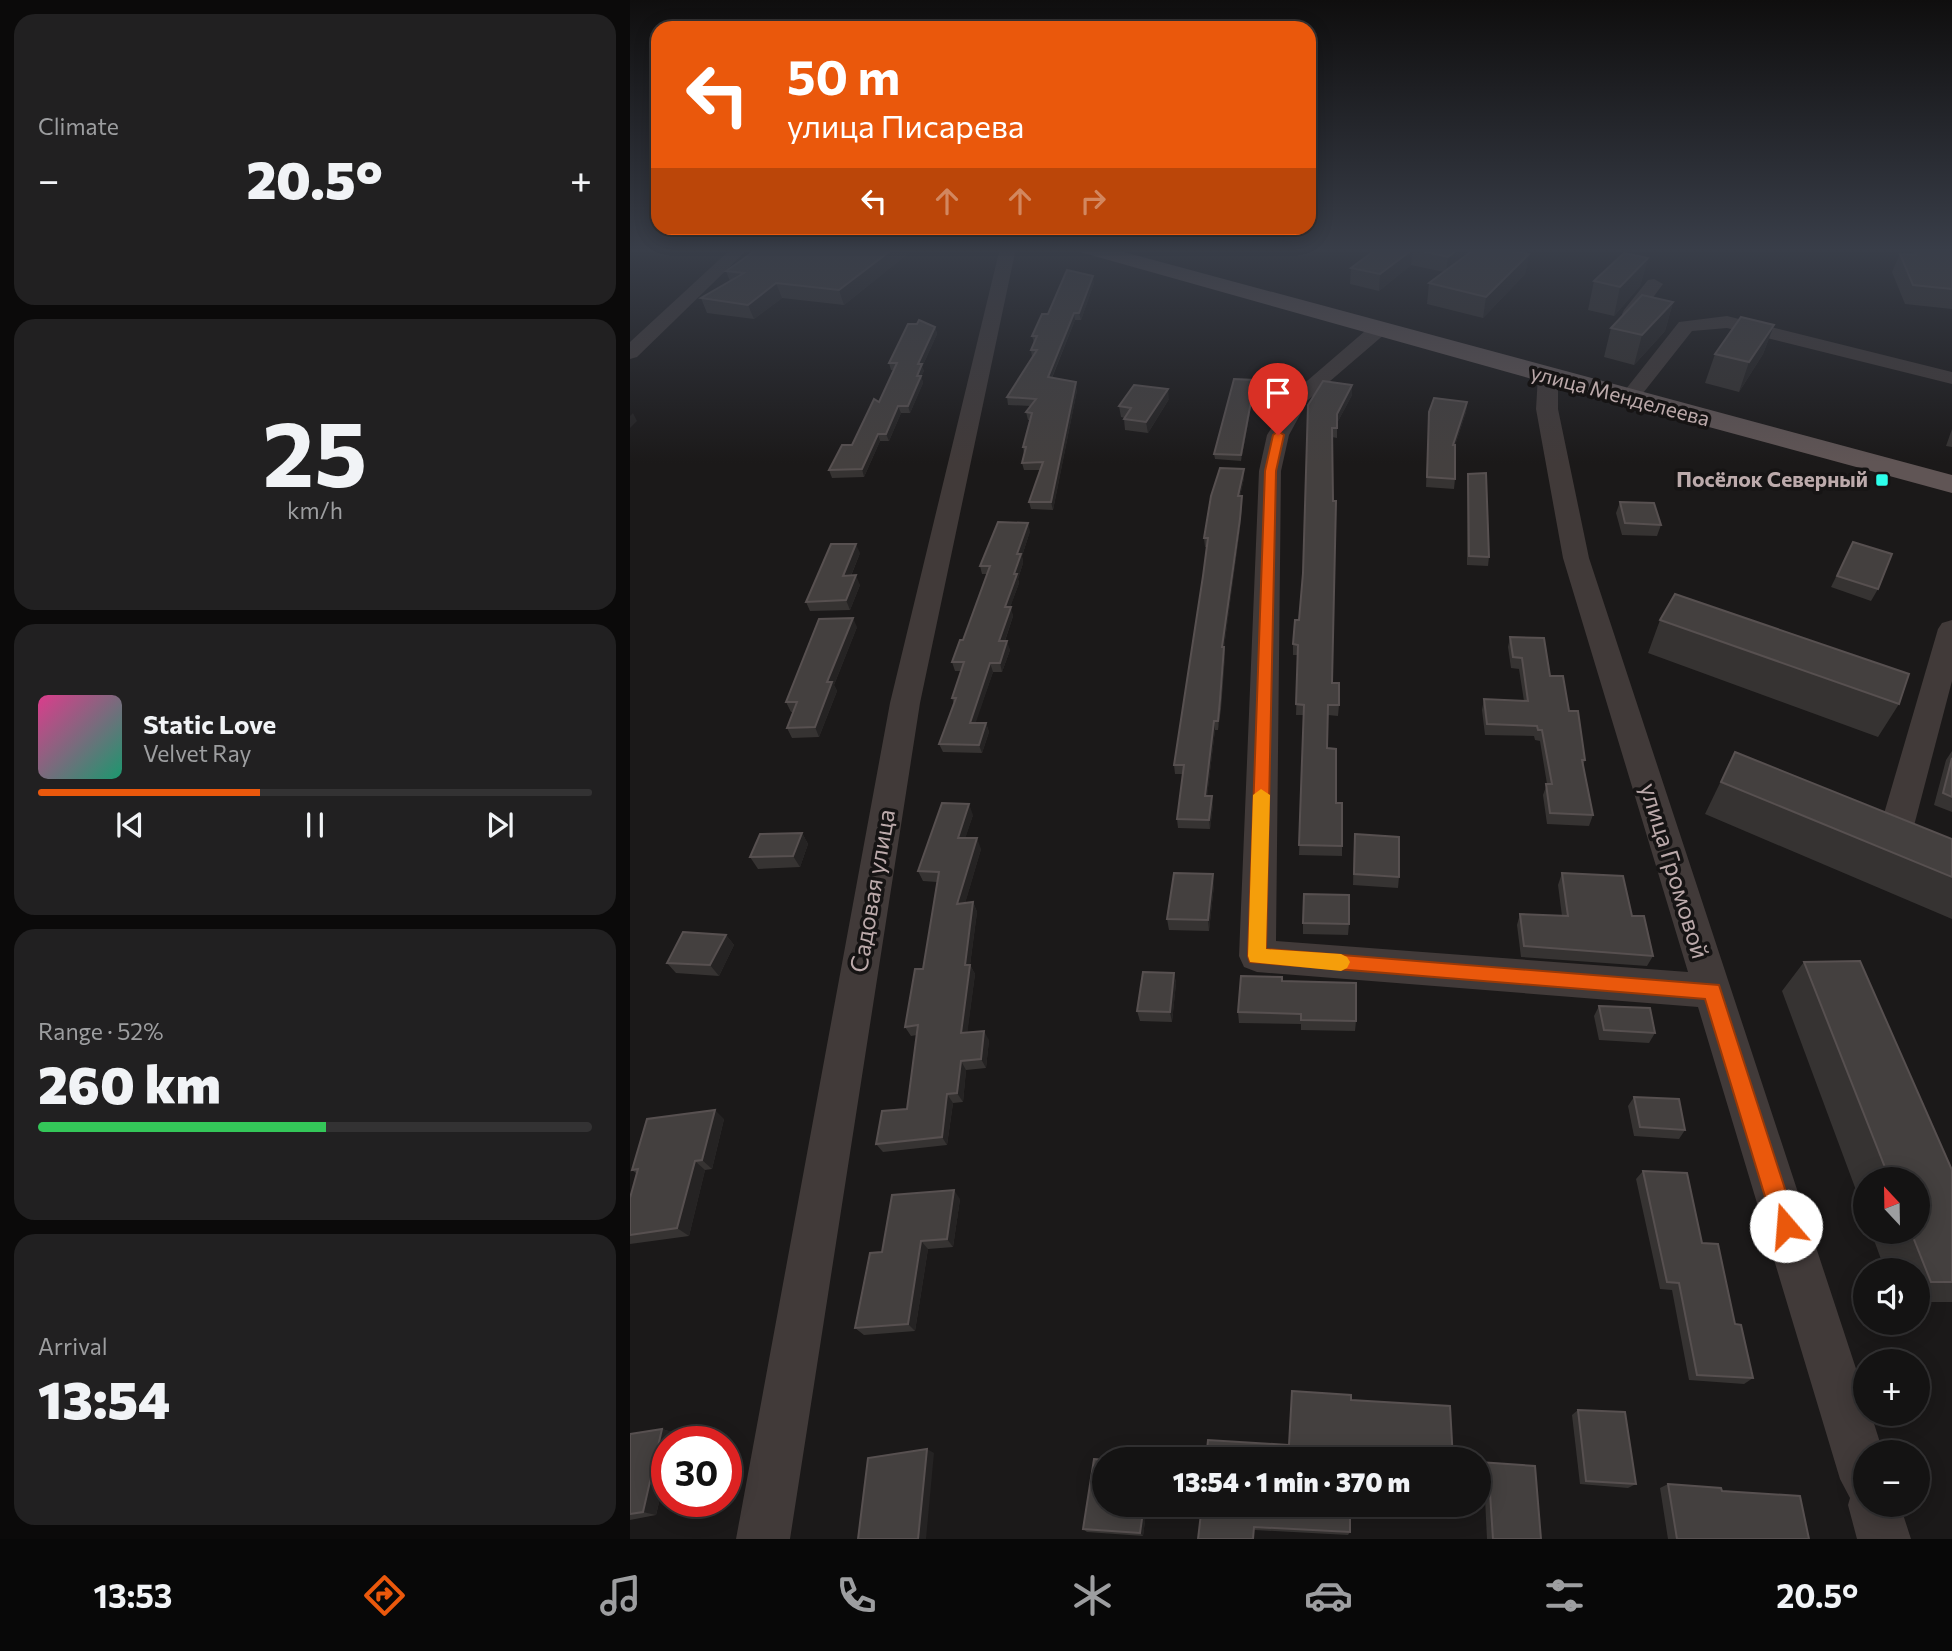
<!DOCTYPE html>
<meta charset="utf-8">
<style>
body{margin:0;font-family:Commissioner,sans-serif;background:#212021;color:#f1f3f6;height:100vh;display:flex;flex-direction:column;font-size:26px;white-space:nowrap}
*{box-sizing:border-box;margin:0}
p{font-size:23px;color:#9d9ea0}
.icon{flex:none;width:38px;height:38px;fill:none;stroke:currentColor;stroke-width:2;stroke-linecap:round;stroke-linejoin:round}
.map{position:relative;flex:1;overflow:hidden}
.drawer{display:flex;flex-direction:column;gap:14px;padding:14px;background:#0b0a0a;width:630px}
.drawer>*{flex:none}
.hud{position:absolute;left:21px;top:21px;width:665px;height:214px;border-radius:21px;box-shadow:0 4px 18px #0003,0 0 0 2px #333233;background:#ea580c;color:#fff;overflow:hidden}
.needle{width:46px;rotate:338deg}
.buttons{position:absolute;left:1223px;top:1167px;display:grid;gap:14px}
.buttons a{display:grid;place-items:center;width:77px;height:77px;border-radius:50%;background:#141313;box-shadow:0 4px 18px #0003,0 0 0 2px #333233;font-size:35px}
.speed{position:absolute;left:21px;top:1426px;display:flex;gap:14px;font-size:35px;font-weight:700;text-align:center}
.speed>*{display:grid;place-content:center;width:91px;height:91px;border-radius:50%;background:#141313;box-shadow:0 4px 18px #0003,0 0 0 2px #333233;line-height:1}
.speed .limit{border:10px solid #d22;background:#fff;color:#111}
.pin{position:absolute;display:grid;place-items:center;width:60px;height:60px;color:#fff;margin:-72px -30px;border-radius:50% 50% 50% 0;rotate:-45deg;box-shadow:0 0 7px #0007}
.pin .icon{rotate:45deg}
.me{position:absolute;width:77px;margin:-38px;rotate:342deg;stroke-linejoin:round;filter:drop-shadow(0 0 5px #0008)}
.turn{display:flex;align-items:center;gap:24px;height:147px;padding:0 21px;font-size:32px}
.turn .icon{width:91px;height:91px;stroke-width:2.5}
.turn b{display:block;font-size:49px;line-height:60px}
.lanes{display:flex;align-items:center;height:66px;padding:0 21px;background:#0003;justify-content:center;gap:35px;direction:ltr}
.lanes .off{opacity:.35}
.big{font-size:52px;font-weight:800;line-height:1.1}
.drawer .card{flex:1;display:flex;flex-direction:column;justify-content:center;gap:10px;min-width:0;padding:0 24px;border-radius:21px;background:#212021}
.drawer .dial{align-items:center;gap:0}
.dial b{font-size:91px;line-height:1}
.song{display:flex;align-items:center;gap:21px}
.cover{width:84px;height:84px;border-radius:10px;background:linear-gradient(135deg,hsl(330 70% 55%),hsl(160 70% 35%))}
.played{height:7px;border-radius:4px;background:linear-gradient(90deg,#ea580c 40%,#333233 40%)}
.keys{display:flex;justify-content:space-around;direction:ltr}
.heat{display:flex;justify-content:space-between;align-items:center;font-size:38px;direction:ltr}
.charge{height:10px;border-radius:5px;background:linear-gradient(90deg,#34c759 52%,#333233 0)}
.trip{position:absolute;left:462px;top:1447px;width:399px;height:70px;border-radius:35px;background:#141313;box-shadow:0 4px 18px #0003,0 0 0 2px #333233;font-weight:800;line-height:70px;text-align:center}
.tabs{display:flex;height:112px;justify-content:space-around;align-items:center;background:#080808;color:#9d9ea0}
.tabs .icon{width:49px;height:49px}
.tabs .current{color:#ea580c}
.tabs b{font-size:32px;color:#f1f3f6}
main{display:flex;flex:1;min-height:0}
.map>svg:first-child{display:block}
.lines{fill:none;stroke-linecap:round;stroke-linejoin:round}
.minor{fill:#413a39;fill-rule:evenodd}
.major{fill:#605555;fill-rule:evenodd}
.wall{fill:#363332}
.shaded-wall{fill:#252323}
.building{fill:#44403f;stroke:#575050;stroke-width:2}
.route{fill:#ea580c;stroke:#983908;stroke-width:2}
.slow{fill:#f59e0b}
.poi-dot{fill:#2dffeb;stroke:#161414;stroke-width:2.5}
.labels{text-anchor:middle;stroke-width:7;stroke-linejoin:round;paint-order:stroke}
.far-street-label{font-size:21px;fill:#bcaaab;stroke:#161414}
.far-poi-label{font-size:21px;font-weight:bold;fill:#bcaaab;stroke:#161414;text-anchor:end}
.street-label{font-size:24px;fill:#bcaaab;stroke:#161414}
</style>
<main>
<section class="drawer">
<div class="card"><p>Climate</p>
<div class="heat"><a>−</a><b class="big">20.5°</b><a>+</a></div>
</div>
<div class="card dial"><b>25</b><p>km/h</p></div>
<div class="card">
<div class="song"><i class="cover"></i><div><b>Static Love</b><p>Velvet Ray</p></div></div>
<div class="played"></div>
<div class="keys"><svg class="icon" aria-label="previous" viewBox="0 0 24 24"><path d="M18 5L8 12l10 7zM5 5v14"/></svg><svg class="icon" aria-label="pause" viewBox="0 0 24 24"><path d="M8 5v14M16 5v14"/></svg><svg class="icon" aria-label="next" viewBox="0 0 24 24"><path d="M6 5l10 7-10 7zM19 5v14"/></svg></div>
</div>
<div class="card"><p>Range · 52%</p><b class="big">260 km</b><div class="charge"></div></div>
<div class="card"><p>Arrival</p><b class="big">13:54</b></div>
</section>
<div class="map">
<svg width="1322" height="1539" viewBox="0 0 1322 1539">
<rect width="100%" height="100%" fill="#1b1919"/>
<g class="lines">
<!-- minor -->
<g class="minor">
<path d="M102 248H119L7 357 0 359V342Z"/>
<path d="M370 248H386L290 703 160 1539H106L260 703Z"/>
<path d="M1024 279 1033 284 1013 311 1028 314 1030 318 1028 322 1021 324 994 318 992 314 994 310 1018 280Z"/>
<path d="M1097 316 1322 372V384L1097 328 1062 331 1006 402H992L989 398 992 394 1049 322Z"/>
<path d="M749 323 756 325 758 329 756 333 678 400 659 435 651 471 646 941 1058 972 933 558 906 409 908 376 911 372H925L928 376V409L959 558 1236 1399V1414H1241L1253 1452H1236V1505H1270L1281 1539H1227L1218 1505 1220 1498 1210 1479 1068 1007 627 972 614 967 609 956 629 471 637 435 663 393 742 325Z"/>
<path d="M1322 620V681L1280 841 1275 850 1263 854 1251 850 1246 841 1308 629 1312 623Z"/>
</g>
<!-- major -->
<path class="major" d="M447 248H479L1322 475V493L909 381 450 252Z"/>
</g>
<!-- wall -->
<g class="wall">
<path d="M129 248H285L214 305 152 298 124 319 77 313 71 298 100 281 96 271Z"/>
<path d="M748 248 899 254 895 274 853 318 797 304 799 283 814 272 781 265 749 291 720 284 721 268Z"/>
<path d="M1268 248H1322V309L1275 304 1262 272 1270 254Z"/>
<path d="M1018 258 1010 286 984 316 958 310 964 281Z"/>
<path d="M464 283 451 320H445L422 378 447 390 423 510 401 509 399 502 411 470H394L392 463 394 454 393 447 400 420H398L396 412 401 406 378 405 377 397 402 357 401 350 404 343 402 336 418 314Z"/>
<path d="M1043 302 1035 331 1004 365 974 357 981 328Z"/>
<path d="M1144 325 1133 354 1109 392 1075 383 1085 354Z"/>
<path d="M305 327 307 334 292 367 294 371 291 376 293 383 280 413H271L259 441H250L234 477 202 478 199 470 222 445 249 402 264 370H261L259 363Z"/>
<path d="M625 380V385L611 461 585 459 584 454Z"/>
<path d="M722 395 707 423V438L702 437V683L709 705 708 716 698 715 697 748 712 846V856L669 855 674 715H666L668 655H663V644L669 620 673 573 678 405Z"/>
<path d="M539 399 518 433 495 430 494 419 495 418 491 417 489 406Z"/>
<path d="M837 402 836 412 825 445V479L824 489 796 487 799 412Z"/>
<path d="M1322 429V447L1316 446Z"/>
<path d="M614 469V478L610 496 612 505 610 528 594 647 595 656 591 709 588 730H585L577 796 583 805 580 829 548 828 547 819 553 774H545L544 765 573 576 577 547H575L574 538Z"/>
<path d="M838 474 859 557 858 566 837 565V483Z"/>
<path d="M990 502 1031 525 1027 536 992 535 986 513Z"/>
<path d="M400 531 392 556 393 563 388 579 389 583 380 607 383 616 375 641 380 650 372 672H363L345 723H356L359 732 352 753 313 752 309 744 324 704 322 698 331 671H325L322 662 333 640 357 574H352L350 566Z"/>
<path d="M1223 542 1248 589 1241 601 1201 587Z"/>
<path d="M230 553 221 576 230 585 220 610 180 611 176 602Z"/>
<path d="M1030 620 1269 704 1248 737 1018 653Z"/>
<path d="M227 627 204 685 207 691 189 737 162 738 157 728 163 712H161L156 702Z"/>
<path d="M880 637 920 676 939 711 955 760 953 766 963 815 959 826 917 824 913 795 917 784 910 741 905 740 904 736 855 735 852 710 854 699 894 701 889 669 881 668 878 647Z"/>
<path d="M1322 751V812L1304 805 1316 760Z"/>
<path d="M1105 752 1322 839V919L1075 814Z"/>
<path d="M343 815 335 838 351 849 335 903 343 902 347 912 340 965 345 974 337 1033 359 1040 356 1068 336 1070 333 1102 323 1103 317 1145 253 1152 246 1144 277 1109 287 1035 281 1036 275 1027 293 969 307 882 293 881 288 871Z"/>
<path d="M172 833 178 844 170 867 128 869 120 857Z"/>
<path d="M724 845 769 877 768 888 723 885Z"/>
<path d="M932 873 1002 916 1023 956 1017 966 891 957 887 925 890 914 932 916 928 885Z"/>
<path d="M584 885 579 931 539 930 537 919Z"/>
<path d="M673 923 719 924 718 935 673 934Z"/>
<path d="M96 935 104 945 89 976 46 973 37 963Z"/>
<path d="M1174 962 1322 1170V1302H1288V1270H1255L1241 1232H1288V1180H1236V1217L1152 991Z"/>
<path d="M544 973 546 983 542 1022 510 1021 507 1011Z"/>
<path d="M652 981 726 1021 725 1031 671 1030V1024L609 1023 608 1012Z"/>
<path d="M969 1006 1025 1033 1019 1043 969 1040 964 1016Z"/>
<path d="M1004 1097 1055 1130 1049 1139 1004 1136 998 1106Z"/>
<path d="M94 1119 82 1169 75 1170 59 1236 0 1244V1198L7 1174 2 1170Z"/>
<path d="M1013 1171 1072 1243 1105 1324 1123 1378 1114 1384 1059 1380 1042 1290 1030 1289 1006 1179Z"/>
<path d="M330 1199 323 1247 298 1249 285 1331 234 1335 225 1328 252 1252Z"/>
<path d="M948 1410 1006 1484 998 1488 950 1484 942 1415Z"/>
<path d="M32 1429 45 1433 37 1442V1469L26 1515 0 1520V1434Z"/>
<path d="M849 1462 911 1539H857L855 1498 849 1497Z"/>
<path d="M1038 1484 1092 1491 1179 1539H1038L1030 1488Z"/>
<path d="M517 1505 513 1536 457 1532 453 1529Z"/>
<path d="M572 1505 720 1532 718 1535 625 1530Z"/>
</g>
<!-- shaded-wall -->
<g class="shaded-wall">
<path d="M264 248H285L214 305 209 290Z"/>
<path d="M829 248H846L816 273 818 257Z"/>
<path d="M783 249 781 265 749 291 750 274Z"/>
<path d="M899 254 895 274 853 318 856 297Z"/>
<path d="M1018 258 1010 286 984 316 990 287Z"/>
<path d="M463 276 464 283 451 320 449 313Z"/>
<path d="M146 283 152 298 124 319 118 305Z"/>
<path d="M1043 302 1035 331 1004 365 1012 335Z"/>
<path d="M444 313 445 320 419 384 418 377Z"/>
<path d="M1144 325 1133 354 1109 392 1119 362Z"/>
<path d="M305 327 307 334 292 367 294 371 291 376 293 383 280 413 278 406 287 376 288 364Z"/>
<path d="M625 380V385L611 461V455Z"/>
<path d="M446 382 447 390 423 510 421 502Z"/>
<path d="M722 385V395L707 423V414Z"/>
<path d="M538 389 539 399 518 433 516 422Z"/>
<path d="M837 402 836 412 822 455 823 445Z"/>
<path d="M268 406 271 413 259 441 256 434Z"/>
<path d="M3 413 7 421 0 428V416Z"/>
<path d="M248 434 250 441 234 477 232 469Z"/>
<path d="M614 469V478L608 505V496Z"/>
<path d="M612 496V505L610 528 593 656 592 647Z"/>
<path d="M398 523 400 531 392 556 393 563 388 579 389 583 377 616 375 607 384 574 387 554Z"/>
<path d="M226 544 230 553 217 585 213 576Z"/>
<path d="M226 575 230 585 220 610 216 600Z"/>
<path d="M381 607 383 616 372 649 369 641Z"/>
<path d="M223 618 227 627 204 685 207 691 189 737 185 727 197 682Z"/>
<path d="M377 641 380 650 372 672 370 663Z"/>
<path d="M594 647 595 656 588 730V721Z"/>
<path d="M360 663 363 672 343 731 340 723Z"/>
<path d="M584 721 585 730 576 805 575 796Z"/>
<path d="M356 723 359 732 352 753 349 745Z"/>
<path d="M582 796 583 805 580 829 579 820Z"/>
<path d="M339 804 343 815 332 848 328 838Z"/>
<path d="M172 833 178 844 170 867 163 856Z"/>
<path d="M347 838 351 849 332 914 327 904Z"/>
<path d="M583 874 584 885 579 931 578 920Z"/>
<path d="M343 902 347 912 340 965 345 974 336 1043 331 1033 335 965Z"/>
<path d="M96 935 104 945 89 976 80 965Z"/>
<path d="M544 973 546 983 542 1022 540 1012Z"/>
<path d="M354 1031 359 1040 356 1068 351 1059Z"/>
<path d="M331 1061 336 1070 333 1102 327 1093Z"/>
<path d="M317 1094 323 1103 317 1145 312 1137Z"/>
<path d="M85 1110 94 1119 82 1169 72 1160Z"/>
<path d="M65 1161 75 1170 59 1236 47 1228Z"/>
<path d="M324 1190 330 1199 323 1247 317 1239Z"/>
<path d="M291 1241 298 1249 285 1331 278 1324Z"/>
<path d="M32 1429 45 1433 43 1442H37V1469L26 1515 13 1512Z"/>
<path d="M297 1449 304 1453 296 1539H288Z"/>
<path d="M514 1505H517L513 1536 510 1533Z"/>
</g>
<!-- building -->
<g class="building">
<path d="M129 248H264L209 290 146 283 118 305 71 298 114 273 96 271Z"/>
<path d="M748 248H829L818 257 783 249 750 274 721 268Z"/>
<path d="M846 248H867L899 254 856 297 799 283Z"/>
<path d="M1283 248H1322V289L1283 285 1270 254 1286 255Z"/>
<path d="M994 253 1018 258 990 287 964 281Z"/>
<path d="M437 270 463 276 449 313H444L418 377 446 382 421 502H399L413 462 392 463 396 447H393L402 413 396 412 406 399 377 397 407 350H401L407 336H402L412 314H418Z"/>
<path d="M1012 295 1043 302 1012 335 981 328Z"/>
<path d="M1111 317 1144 325 1119 362 1085 354Z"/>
<path d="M289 320 305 327 288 364H292L287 376H291L278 406H268L256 434H248L232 469 199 470 212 445H222L244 399 249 402 267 363H259L278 324H287Z"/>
<path d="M604 379 625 380 611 455 584 454Z"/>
<path d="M693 381 722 385 707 414V428H702L703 501H706L702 683H709V705H698L697 748 706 749V803H712V846L669 845 674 705 666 704 668 645 663 644 665 620H669L673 573 678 405Z"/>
<path d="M504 385 538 389 516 422 494 419 501 408 489 406Z"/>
<path d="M804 398 837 402 823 445H825V479L797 477 799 412Z"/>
<path d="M590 468 614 469 608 496H612L610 519 592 647H594L590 700 588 721H584L575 796H582L579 820 547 819 554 765H544L573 576 578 538H574L581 496Z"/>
<path d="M856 473 859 557 839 556 838 474Z"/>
<path d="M990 502 1024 503 1031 525 995 523Z"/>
<path d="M368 522 398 523 387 554H391L384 574H387L375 607H381L369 641H377L370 663H360L340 723H356L349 745 309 744 326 698H322L334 662H322L330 640H333L360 566H350Z"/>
<path d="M1223 542 1262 554 1248 589 1207 576Z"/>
<path d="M201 544H226L213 576 226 575 216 600 176 602Z"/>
<path d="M1045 594 1279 674 1269 704 1030 620Z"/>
<path d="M223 618 197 682H202L185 727 157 728 167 702H156L189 619Z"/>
<path d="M880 637 914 638 920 676H933L939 711H948L955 760H952L963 815 920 813 916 784H922L912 730H908L907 726 857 724 854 699 898 701 892 658 883 657Z"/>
<path d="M1105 752 1322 839V877L1091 782Z"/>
<path d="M1322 758V797L1313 793Z"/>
<path d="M312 803 339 804 328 838H347L327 904 343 902 335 965H340L331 1033 354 1031 351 1059 331 1061 327 1093 317 1094 312 1137 246 1144 252 1111 277 1109 288 1025 275 1027 285 969H293L309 872 288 871Z"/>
<path d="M172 833 163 856 120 857 130 834Z"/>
<path d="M725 834 769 837V877L724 874Z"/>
<path d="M544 873 583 874 578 920 537 919Z"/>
<path d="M932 873 993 876 1002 916H1014L1023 956 894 946 890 914 938 916Z"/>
<path d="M674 894 719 895V924L673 923Z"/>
<path d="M53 932 96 935 80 965 37 963Z"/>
<path d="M1230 961 1322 1170V1282H1301L1281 1232H1288V1180H1260L1174 962Z"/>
<path d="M513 972 544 973 540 1012 507 1011Z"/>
<path d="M611 976 652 977V981L726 983V1021L671 1020V1014L608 1012Z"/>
<path d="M969 1006 1020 1008 1025 1033 974 1030Z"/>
<path d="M1004 1097 1049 1099 1055 1130 1010 1127Z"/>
<path d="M85 1110 72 1160 65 1161 47 1228 0 1235V1198L8 1169 2 1170 17 1119Z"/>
<path d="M1013 1171 1057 1173 1072 1243 1088 1244 1105 1324 1111 1325 1123 1378 1067 1375 1049 1283 1037 1282Z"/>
<path d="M324 1190 317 1239 291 1241 278 1324 225 1328 240 1253 252 1252 262 1195Z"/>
<path d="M662 1391 721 1395V1400L820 1406 823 1460H576L578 1440 659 1445Z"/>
<path d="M948 1410 995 1412 1006 1484 956 1481Z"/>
<path d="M32 1429 13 1512 0 1514V1434Z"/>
<path d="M297 1449 288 1539H228L238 1458Z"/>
<path d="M464 1459 474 1460V1505H514L510 1533 453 1529Z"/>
<path d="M849 1462 905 1466 911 1539H863L860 1493H849Z"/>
<path d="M1038 1484 1091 1488 1092 1491 1170 1496 1179 1539H1047Z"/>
<path d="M572 1505H720V1532L624 1527 623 1539H568Z"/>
</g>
<!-- sky -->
<linearGradient id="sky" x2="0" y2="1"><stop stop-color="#0f0e0e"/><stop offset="0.54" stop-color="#393e49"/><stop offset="1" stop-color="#393e49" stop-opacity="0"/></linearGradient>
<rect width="1322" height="463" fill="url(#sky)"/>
<!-- route -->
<path class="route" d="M648 431 654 435 646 471 636 949 1089 985 1167 1226 1164 1233 1156 1237 1148 1233 1144 1226 1075 999 620 962 618 956 635 471 643 435Z"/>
<!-- slow -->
<path class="slow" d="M631 789 640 795 636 949 711 954 717 957 720 962 717 968 711 971 620 962 618 956 623 795Z"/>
<!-- markers -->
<rect class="poi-dot" x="1245" y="473" width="14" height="14" rx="3.5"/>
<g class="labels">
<!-- far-street labels -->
<g class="far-street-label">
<text transform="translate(990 396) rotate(15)" y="7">улица Менделеева</text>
</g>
<!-- far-poi labels -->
<g class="far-poi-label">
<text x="1238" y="487">Посёлок Северный</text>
</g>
<!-- street labels -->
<g class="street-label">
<text transform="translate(1044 871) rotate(73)" y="8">улица Громовой</text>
<text transform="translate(243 891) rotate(-80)" y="8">Садовая улица</text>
</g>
</g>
</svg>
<div class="buttons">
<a><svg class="needle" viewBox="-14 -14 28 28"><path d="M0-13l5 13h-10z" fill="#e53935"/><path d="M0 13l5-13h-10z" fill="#9d9ea0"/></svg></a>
<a><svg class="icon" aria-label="sound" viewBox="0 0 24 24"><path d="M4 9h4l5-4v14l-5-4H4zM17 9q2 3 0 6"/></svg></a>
<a>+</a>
<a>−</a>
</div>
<div class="speed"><div class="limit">30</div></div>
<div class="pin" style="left:648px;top:435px;background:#d93025"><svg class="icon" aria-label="arrive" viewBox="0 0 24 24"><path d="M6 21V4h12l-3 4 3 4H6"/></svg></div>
<svg class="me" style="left:1156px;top:1226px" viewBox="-20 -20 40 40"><circle r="19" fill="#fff"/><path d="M0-13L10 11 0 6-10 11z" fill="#ea580c"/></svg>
<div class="trip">13:54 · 1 min · 370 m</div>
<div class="hud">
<div class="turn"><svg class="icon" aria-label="left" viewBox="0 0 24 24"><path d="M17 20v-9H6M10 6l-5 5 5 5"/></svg><div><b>50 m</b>улица Писарева</div></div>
<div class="lanes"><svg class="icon" aria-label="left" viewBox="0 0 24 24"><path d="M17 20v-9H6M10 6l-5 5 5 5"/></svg><svg class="icon off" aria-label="ahead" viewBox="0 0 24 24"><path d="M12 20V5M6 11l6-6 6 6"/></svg><svg class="icon off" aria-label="ahead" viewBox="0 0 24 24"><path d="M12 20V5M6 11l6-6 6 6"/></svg><svg class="icon off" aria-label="right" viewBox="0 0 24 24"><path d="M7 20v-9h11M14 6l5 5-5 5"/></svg></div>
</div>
</div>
</main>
<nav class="tabs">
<b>13:53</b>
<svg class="icon current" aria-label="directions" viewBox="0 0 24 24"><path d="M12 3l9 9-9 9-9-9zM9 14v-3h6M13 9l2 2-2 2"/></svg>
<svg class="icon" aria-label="music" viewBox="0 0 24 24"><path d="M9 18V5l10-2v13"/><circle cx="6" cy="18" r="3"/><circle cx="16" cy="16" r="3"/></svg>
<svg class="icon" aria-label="phone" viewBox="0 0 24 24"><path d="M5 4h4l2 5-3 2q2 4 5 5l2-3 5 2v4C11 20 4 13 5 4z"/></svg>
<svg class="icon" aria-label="climate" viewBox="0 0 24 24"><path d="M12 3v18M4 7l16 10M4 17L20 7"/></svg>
<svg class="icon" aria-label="car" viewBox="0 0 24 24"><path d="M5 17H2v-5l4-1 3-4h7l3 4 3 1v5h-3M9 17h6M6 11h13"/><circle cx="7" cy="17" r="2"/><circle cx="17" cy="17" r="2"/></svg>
<svg class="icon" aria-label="filters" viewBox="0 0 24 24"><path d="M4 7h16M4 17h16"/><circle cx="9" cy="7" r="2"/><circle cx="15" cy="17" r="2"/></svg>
<b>20.5°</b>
</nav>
